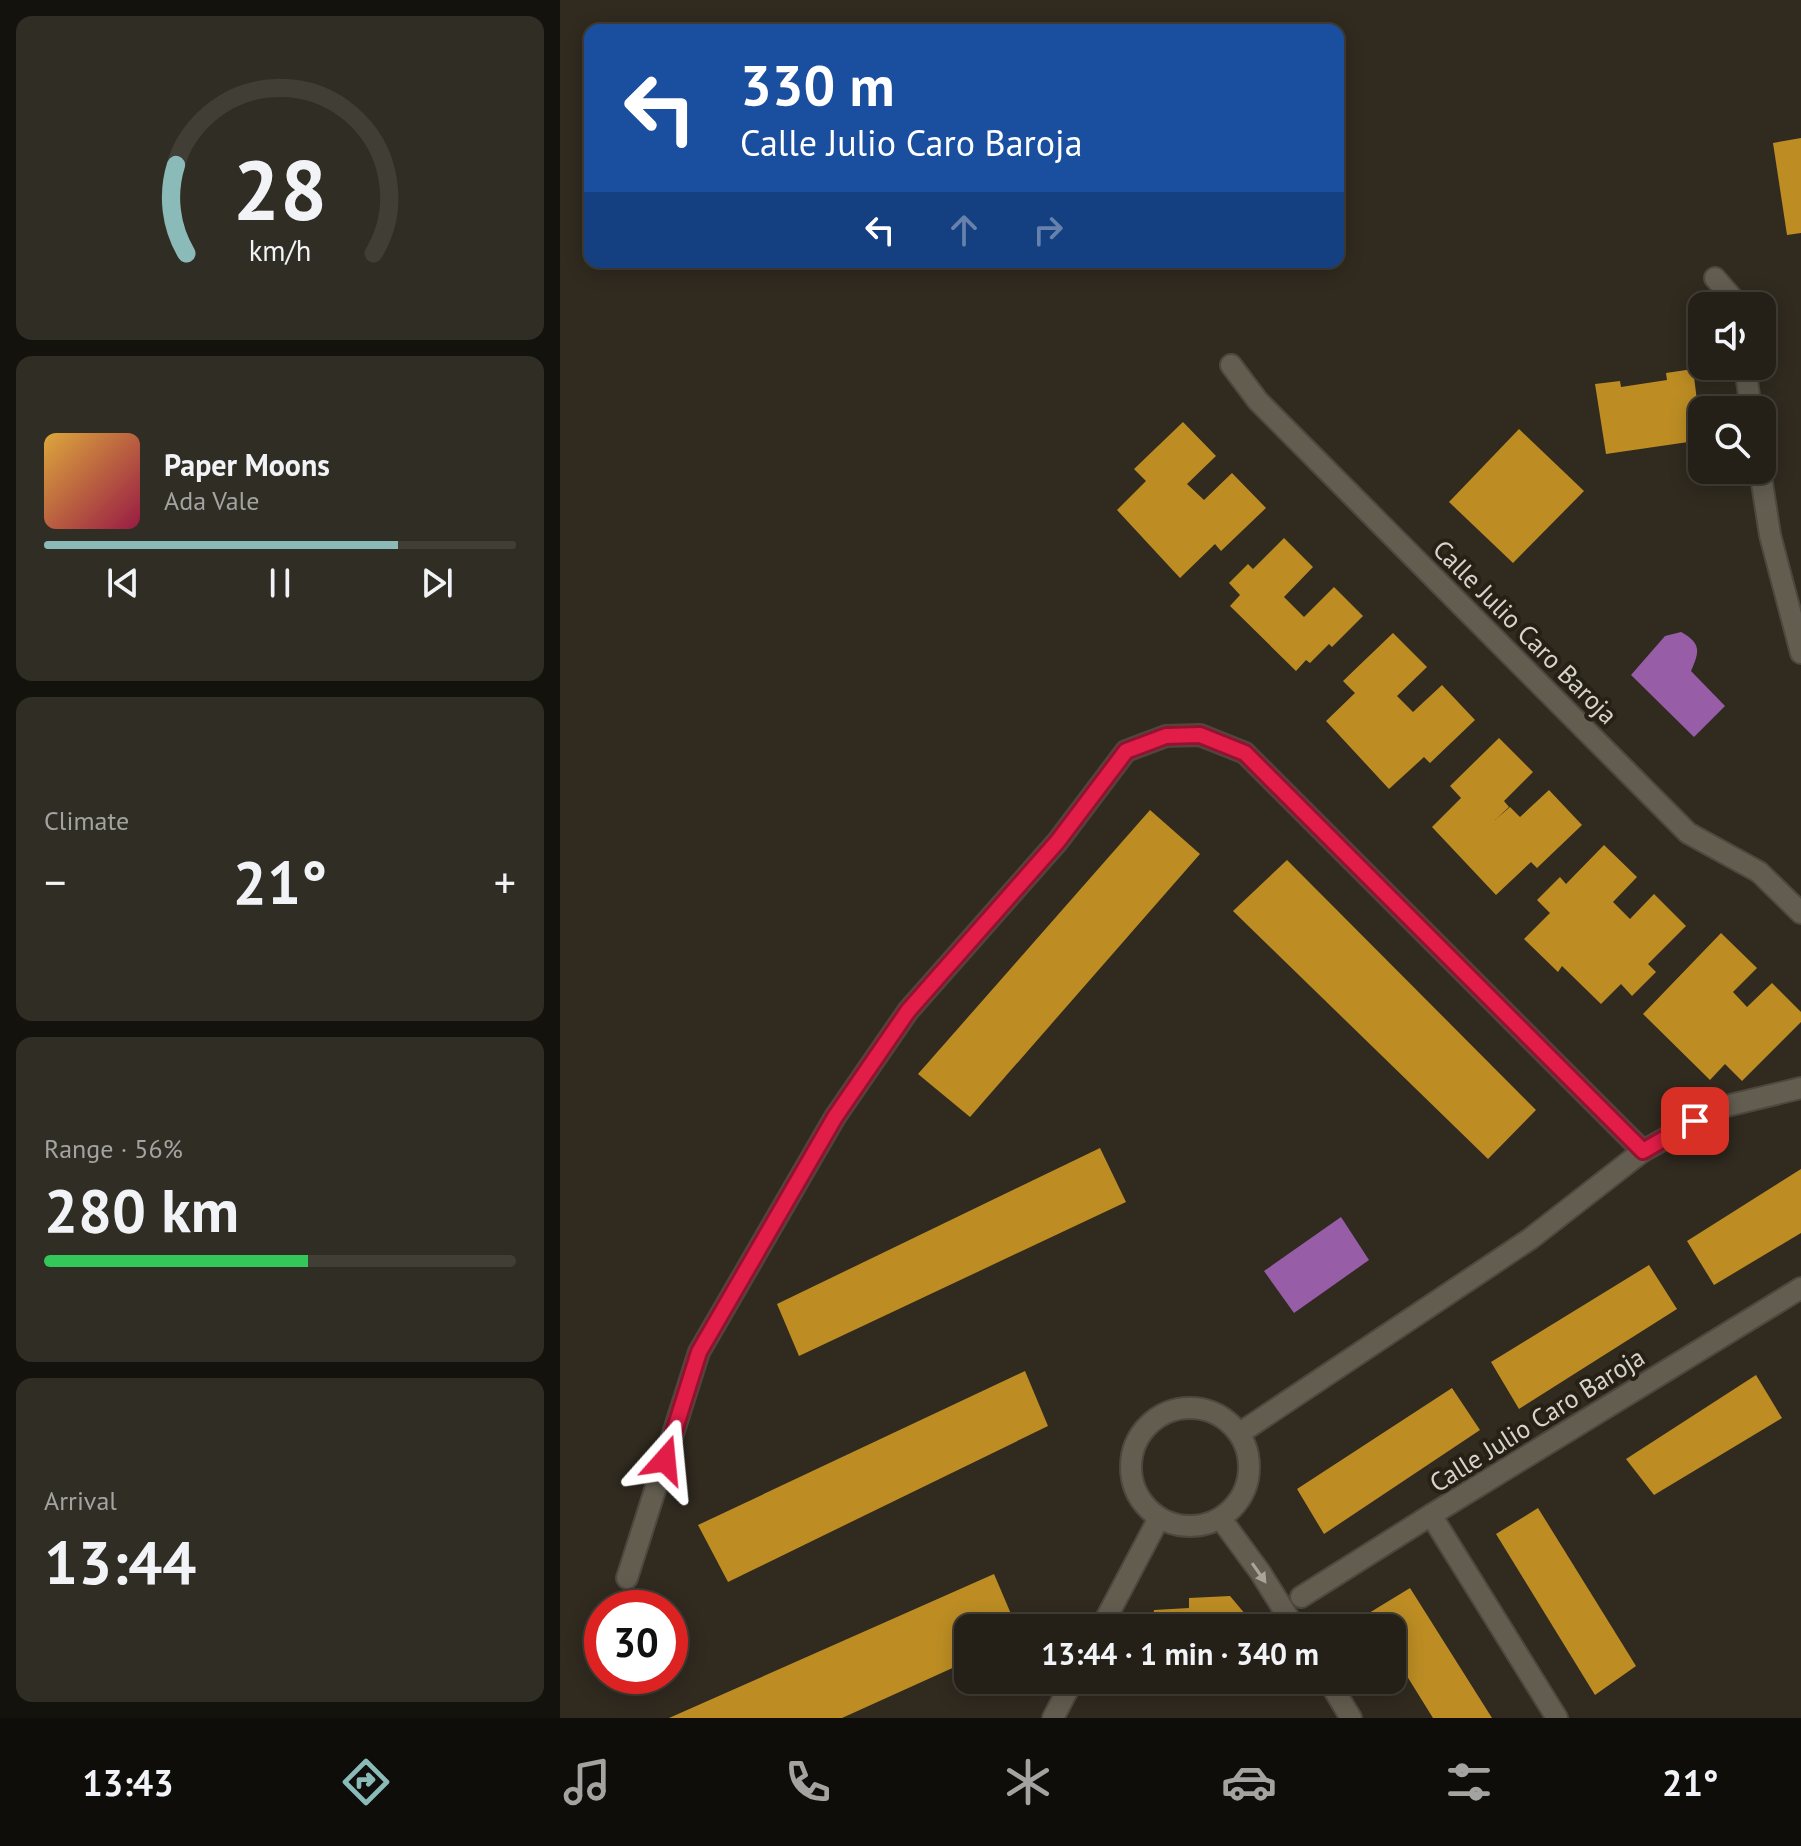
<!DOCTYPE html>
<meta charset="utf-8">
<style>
body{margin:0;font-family:"PT Sans",sans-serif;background:#302d24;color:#f1f3f6;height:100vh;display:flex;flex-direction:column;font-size:30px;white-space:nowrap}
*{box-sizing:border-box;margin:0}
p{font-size:26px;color:#a3a3a1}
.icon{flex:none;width:44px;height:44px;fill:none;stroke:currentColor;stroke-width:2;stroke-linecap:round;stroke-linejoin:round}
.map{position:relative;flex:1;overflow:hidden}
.details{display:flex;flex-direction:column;gap:16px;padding:16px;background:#14120d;width:560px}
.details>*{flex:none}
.guide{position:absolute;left:24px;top:24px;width:760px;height:244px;border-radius:16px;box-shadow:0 4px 20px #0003,0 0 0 2px #413e36;background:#1a4fa0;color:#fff;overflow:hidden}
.tools{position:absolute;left:1128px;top:292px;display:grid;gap:16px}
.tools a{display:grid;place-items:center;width:88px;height:88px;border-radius:16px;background:#242017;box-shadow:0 4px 20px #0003,0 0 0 2px #413e36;font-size:40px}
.speed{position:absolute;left:24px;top:1590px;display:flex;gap:16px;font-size:40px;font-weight:700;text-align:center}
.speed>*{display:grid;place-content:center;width:104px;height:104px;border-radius:50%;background:#242017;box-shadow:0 4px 20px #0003,0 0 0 2px #413e36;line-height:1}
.speed .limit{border:12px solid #d22;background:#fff;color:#111}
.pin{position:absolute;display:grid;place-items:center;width:68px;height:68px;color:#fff;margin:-34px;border-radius:16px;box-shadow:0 4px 12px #0006}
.me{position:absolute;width:88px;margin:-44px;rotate:18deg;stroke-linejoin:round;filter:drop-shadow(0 0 6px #0008)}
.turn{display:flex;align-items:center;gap:28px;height:168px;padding:0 24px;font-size:36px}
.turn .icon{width:104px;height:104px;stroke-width:2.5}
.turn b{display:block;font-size:56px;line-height:68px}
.lanes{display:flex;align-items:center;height:76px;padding:0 24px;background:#0003;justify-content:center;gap:40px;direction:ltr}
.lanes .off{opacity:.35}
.big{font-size:60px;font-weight:700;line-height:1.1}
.details .widget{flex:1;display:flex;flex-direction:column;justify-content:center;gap:12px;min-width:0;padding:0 28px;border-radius:16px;background:#302d24}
.details .dial{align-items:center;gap:0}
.dial svg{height:208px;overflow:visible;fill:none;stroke:#413e36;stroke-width:7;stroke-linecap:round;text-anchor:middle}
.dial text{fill:#f1f3f6;stroke:none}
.song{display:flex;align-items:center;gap:24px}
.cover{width:96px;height:96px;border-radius:12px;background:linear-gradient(135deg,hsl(40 70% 55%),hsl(340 70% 35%))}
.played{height:8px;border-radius:4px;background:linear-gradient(90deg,#8bbbb9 75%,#413e36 75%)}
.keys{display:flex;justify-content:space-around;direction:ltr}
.heat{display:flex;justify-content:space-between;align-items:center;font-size:44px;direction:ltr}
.charge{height:12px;border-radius:6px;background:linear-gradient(90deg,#34c759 56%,#413e36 0)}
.trip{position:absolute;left:394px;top:1614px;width:452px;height:80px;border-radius:16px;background:#242017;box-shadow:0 4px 20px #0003,0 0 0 2px #413e36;font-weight:700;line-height:80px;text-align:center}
.tab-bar{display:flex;height:128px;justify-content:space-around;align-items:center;background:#0e0d09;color:#a3a3a1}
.tab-bar .icon{width:56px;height:56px}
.tab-bar .current{color:#8bbbb9}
.tab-bar b{font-size:36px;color:#f1f3f6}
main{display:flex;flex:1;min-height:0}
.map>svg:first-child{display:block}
.water{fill:#985da7}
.building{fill:#bd8d24}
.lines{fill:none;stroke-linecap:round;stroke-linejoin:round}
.minor-casing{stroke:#4d483f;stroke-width:24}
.minor{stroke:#635d50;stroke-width:20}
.oneway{fill:#a8a49a}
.route-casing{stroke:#92132f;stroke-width:20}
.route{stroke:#e11d48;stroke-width:14}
.labels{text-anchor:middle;stroke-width:8;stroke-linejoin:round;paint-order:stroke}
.street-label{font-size:26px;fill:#d6d3cc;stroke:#262015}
</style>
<main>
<section class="details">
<div class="widget dial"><svg viewBox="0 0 100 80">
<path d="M14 69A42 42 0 1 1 86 69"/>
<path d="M14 69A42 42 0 0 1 10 35" stroke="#8bbbb9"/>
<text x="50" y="56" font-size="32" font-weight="700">28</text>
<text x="50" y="72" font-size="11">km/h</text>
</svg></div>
<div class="widget">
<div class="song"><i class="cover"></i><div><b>Paper Moons</b><p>Ada Vale</p></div></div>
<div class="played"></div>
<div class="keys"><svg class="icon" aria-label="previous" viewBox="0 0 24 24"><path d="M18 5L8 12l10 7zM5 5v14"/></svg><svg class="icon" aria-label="pause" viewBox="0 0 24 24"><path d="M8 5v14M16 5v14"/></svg><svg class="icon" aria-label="next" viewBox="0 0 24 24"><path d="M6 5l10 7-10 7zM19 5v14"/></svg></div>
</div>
<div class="widget"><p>Climate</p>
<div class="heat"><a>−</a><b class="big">21°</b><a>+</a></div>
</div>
<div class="widget"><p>Range · 56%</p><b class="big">280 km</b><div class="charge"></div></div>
<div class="widget"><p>Arrival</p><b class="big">13:44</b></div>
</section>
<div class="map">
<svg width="1241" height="1718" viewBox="0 0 1241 1718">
<rect width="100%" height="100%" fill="#302a1f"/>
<!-- water -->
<g class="water">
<path d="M1121 632C1141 643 1140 651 1131 671L1165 706 1134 737 1071 675 1105 636Z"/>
<path d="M781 1217 809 1260 734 1313 704 1271Z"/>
</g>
<!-- building -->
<g class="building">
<path d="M1241 138V233L1227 235 1213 143Z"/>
<path d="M1133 369 1142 440 1046 454 1035 384 1060 381 1061 387 1107 380 1106 373Z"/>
<path d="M623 422 656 456 627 484 644 500 672 473 706 508 661 551 655 544 620 578 557 510 586 481 574 469Z"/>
<path d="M959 429 1024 491 953 563 889 502Z"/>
<path d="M724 538 753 567 724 597 744 617 774 587 803 616 772 647 769 644 750 663 746 660 736 671 670 606 680 595 669 583 688 564 693 569Z"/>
<path d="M833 633 867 667 837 696 853 712 882 685 915 720 870 763 864 757 829 789 766 721 795 693 783 681Z"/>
<path d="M939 738 973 772 944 801 949 807 935 820 950 807 960 817 989 790 1022 825 977 868 971 862 936 895 872 827 901 798 890 786Z"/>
<path d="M590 810 640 854 410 1117 358 1074Z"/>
<path d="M1044 845 1077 877 1053 902 1070 919 1094 894 1126 926 1088 964 1096 972 1072 996 1061 984 1041 1004 1002 966 998 972 964 939 990 913 977 900 1000 877 1006 884Z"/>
<path d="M727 860 976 1110 928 1159 673 911Z"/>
<path d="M1161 933 1197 968 1173 992 1187 1007 1212 983 1241 1012V1022L1182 1081 1165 1064 1150 1080 1083 1014Z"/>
<path d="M540 1148 566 1202 239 1356 217 1304Z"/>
<path d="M1241 1169V1233L1154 1285 1127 1241Z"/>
<path d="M1089 1265 1117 1309 959 1409 931 1362Z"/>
<path d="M465 1371 488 1426 168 1582 138 1525Z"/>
<path d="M1196 1375 1222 1418 1094 1495 1066 1459Z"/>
<path d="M892 1388 920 1430 764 1534 737 1489Z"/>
<path d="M978 1508 1076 1666 1035 1695 936 1534Z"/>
<path d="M434 1574 457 1628H408V1661L282 1718H109Z"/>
<path d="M850 1588 932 1718H873L832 1652V1628H818L809 1613Z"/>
<path d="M670 1596 691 1621 631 1623 629 1614 593 1616 594 1610 629 1608V1598Z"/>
</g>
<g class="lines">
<defs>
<g id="minor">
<path d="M1155 278 1175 301 1176 306"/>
<path d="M671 365 698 401 1128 833 1199 872 1241 913"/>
<path d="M1185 366 1191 410"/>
<path d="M1200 470 1210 535 1241 653"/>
<circle cx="630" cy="1467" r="59"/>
<path d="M680 1433 970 1239 1083 1151 1162 1107 1241 1088"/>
<path d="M871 1515 997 1718"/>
<path d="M661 1519 700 1572 735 1628"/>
<path d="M67 1578 139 1352 275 1117 348 1011 498 841 566 751 606 736 640 735 685 753 1083 1151"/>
<path d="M741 1597 871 1515 1241 1288"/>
<path d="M541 1628 599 1518"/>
<path d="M768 1680 791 1718"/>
<path d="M493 1718 513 1680"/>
</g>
</defs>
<!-- minor casing -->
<use href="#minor" class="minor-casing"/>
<!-- minor -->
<use href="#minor" class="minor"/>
</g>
<!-- one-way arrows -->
<defs><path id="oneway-solid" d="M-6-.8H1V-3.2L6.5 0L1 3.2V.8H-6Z" transform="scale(2)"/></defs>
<use class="oneway" href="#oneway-solid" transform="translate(699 1573) rotate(55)"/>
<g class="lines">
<defs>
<path id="route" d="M105 1460 139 1352 275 1117 348 1011 498 841 566 751 606 736 640 735 685 753 1083 1151 1135 1121"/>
</defs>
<!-- route casing -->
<use href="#route" class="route-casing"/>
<!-- route -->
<use href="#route" class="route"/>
</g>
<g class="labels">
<!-- street labels -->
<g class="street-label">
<text transform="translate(965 632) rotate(45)" y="9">Calle Julio Caro Baroja</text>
<text transform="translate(977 1420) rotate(-32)" y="9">Calle Julio Caro Baroja</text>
</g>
</g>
</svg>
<div class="tools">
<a><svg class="icon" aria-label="sound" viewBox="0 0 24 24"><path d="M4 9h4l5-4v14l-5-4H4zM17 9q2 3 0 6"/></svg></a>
<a><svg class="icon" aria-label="search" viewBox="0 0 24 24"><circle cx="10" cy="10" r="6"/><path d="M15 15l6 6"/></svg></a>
</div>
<div class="speed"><div class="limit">30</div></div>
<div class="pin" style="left:1135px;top:1121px;background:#d93025"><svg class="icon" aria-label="arrive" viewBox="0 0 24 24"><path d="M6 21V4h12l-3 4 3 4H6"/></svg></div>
<svg class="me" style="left:105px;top:1460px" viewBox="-20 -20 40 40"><path d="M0-17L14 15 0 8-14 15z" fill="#e11d48" stroke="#fff" stroke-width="4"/></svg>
<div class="trip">13:44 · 1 min · 340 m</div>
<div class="guide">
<div class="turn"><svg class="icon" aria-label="left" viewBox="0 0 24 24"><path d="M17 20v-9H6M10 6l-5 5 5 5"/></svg><div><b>330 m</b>Calle Julio Caro Baroja</div></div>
<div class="lanes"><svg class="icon" aria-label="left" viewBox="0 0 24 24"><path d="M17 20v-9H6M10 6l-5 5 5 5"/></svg><svg class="icon off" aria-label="ahead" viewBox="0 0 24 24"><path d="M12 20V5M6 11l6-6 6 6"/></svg><svg class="icon off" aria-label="right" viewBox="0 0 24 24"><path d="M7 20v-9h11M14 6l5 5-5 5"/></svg></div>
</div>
</div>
</main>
<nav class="tab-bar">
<b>13:43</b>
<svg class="icon current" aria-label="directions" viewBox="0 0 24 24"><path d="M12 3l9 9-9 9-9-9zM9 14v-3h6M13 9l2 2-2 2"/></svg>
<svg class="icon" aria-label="music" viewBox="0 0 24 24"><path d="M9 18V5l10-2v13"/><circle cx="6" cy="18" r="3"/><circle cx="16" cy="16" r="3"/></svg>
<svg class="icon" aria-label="phone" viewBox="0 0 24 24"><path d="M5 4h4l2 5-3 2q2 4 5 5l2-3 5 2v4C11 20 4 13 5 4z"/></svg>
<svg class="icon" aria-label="climate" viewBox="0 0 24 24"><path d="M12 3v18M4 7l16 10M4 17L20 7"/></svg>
<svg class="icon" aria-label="car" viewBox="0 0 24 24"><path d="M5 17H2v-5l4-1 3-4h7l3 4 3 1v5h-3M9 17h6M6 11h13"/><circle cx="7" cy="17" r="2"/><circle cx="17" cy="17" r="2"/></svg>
<svg class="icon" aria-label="filters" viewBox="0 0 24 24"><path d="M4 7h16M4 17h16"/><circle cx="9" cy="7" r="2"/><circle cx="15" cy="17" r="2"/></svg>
<b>21°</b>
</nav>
